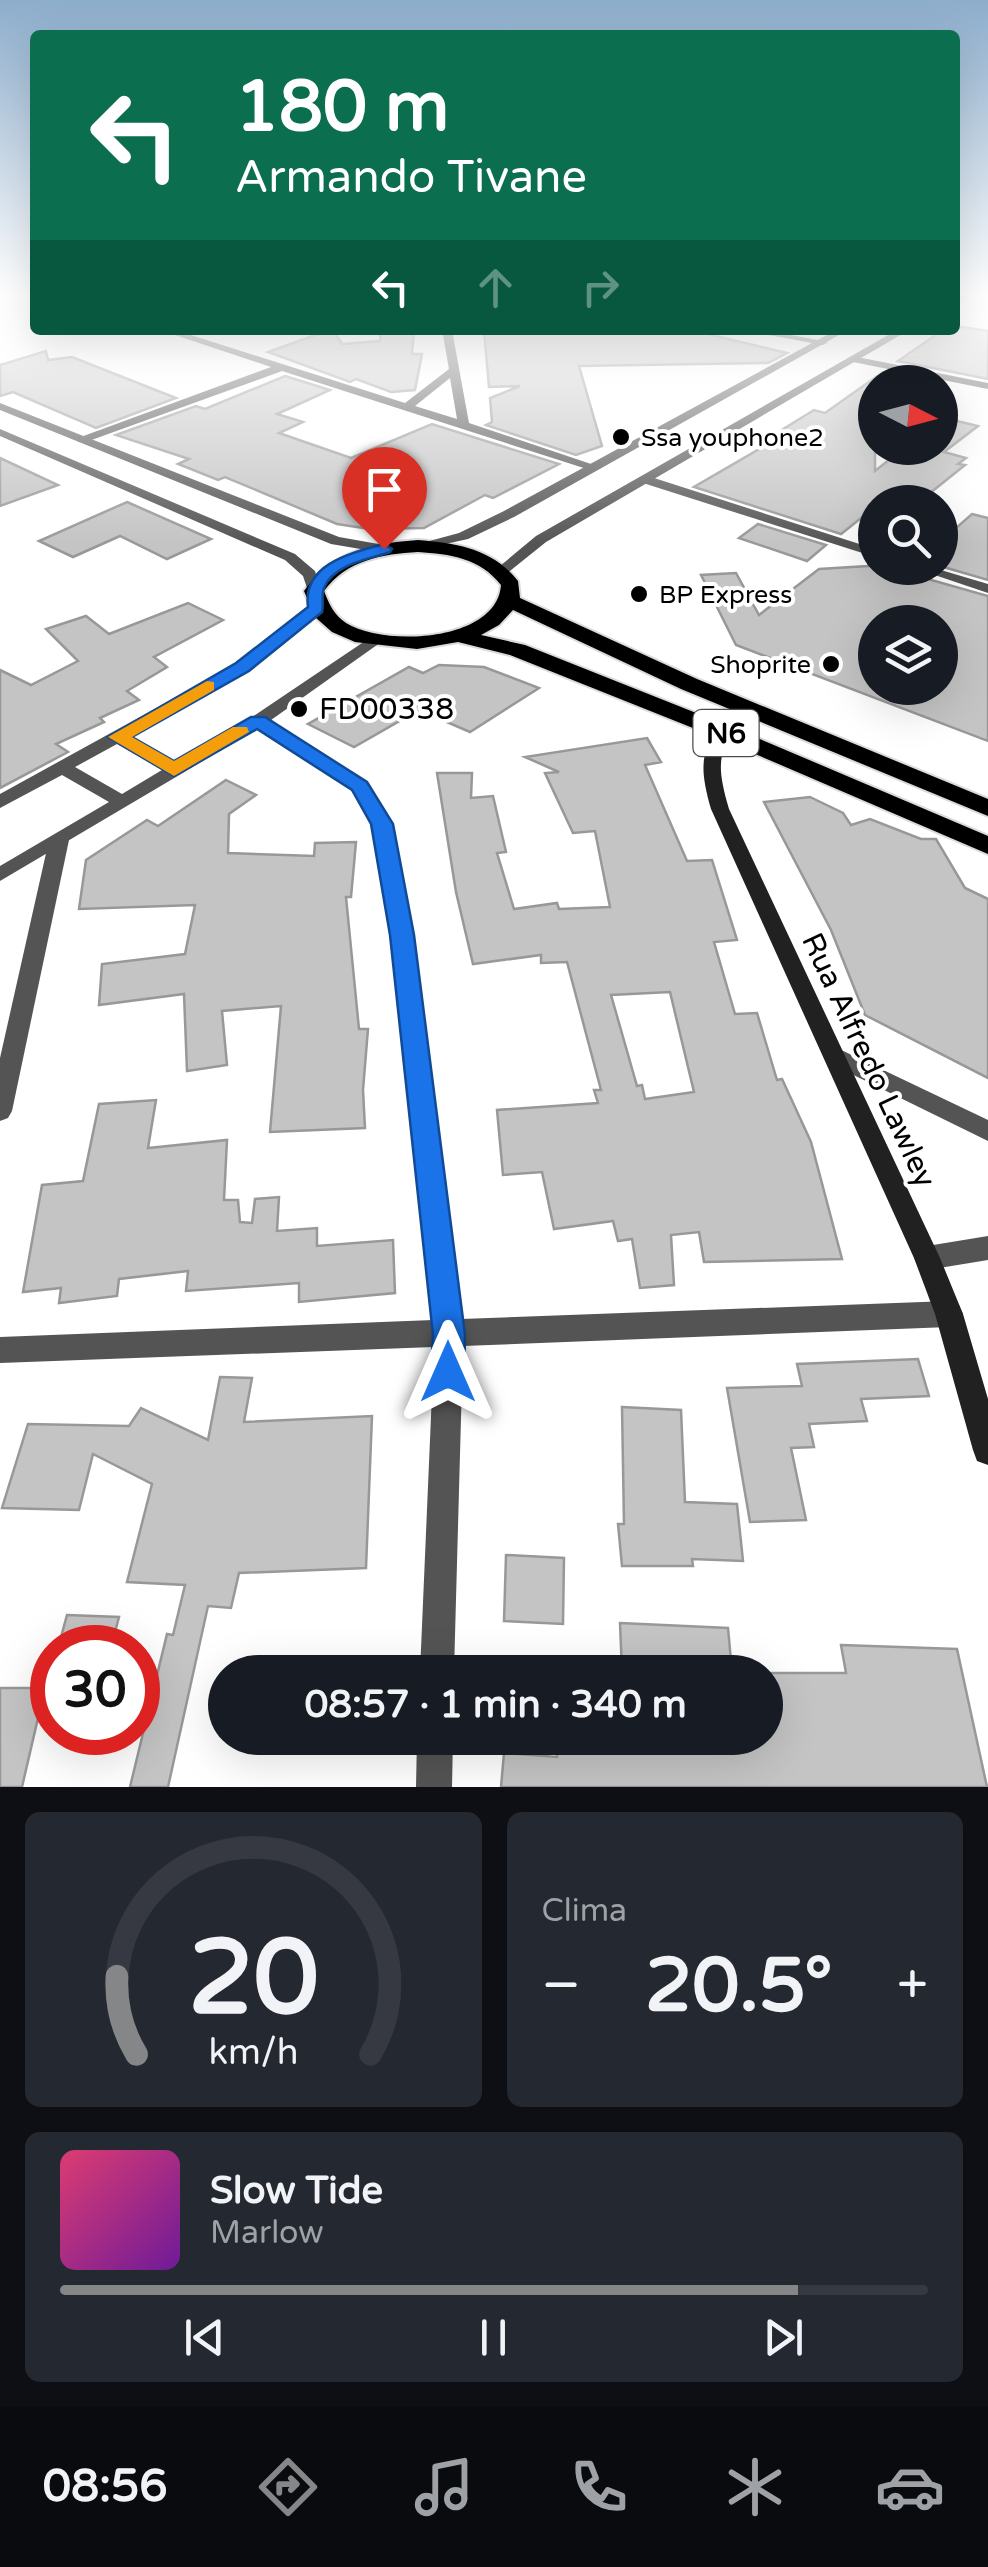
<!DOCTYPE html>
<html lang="pt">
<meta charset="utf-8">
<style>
body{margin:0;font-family:"Varela Round",sans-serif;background:#242831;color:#f1f3f6;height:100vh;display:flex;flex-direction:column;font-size:38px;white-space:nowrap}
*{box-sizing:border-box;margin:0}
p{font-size:32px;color:#9ea1a6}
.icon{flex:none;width:55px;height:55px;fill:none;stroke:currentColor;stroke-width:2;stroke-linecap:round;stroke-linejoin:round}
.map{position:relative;height:1787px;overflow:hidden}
.drawer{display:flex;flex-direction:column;gap:25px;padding:25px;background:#0d0f14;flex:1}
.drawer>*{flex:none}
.hud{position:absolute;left:30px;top:30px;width:930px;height:305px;border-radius:10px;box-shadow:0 10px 40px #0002;background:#0b6e4f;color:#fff;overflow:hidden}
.needle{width:65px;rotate:96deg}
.tools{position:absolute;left:858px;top:365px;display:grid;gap:20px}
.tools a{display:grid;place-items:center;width:100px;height:100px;border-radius:50%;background:#171b24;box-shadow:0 10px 40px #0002;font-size:50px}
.speed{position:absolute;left:30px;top:1625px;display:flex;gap:20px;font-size:50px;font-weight:700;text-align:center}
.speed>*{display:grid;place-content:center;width:130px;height:130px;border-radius:50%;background:#171b24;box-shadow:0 10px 40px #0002;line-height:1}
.speed .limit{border:15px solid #d22;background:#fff;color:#111}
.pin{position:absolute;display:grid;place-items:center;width:85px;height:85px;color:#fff;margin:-102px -42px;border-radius:50% 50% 50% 0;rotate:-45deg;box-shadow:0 0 10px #0007}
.pin .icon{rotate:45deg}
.me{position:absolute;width:110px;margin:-55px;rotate:0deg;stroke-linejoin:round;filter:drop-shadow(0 0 8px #0008)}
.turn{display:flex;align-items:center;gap:35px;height:210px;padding:0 40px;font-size:45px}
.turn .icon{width:130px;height:130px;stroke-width:2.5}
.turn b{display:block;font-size:70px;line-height:85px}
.lanes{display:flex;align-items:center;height:95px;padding:0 40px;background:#0003;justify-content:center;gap:50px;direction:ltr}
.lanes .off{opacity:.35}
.big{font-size:75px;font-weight:700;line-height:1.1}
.drawer .card{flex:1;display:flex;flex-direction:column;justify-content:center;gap:15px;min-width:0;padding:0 35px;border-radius:15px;background:#242831}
.drawer .dial{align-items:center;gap:0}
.dial svg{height:260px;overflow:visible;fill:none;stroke:#363941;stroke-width:7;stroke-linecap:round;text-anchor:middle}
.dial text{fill:#f1f3f6;stroke:none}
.song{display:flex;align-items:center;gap:30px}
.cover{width:120px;height:120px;border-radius:15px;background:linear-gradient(135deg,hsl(340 70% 55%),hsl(280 70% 35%))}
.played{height:10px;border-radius:5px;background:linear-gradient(90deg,#858687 85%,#363941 85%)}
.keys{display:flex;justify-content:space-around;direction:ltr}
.heat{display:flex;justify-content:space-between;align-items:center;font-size:55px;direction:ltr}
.drawer .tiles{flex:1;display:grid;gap:25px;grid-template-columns:1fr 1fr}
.card:last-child{grid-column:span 2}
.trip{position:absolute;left:208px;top:1655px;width:575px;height:100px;border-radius:50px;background:#171b24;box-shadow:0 10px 40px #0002;font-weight:700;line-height:100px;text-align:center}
.tab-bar{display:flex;height:160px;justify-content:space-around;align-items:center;background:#090b0e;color:#9ea1a6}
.tab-bar .icon{width:70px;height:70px}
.tab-bar .current{color:#858687}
.tab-bar b{font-size:45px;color:#f1f3f6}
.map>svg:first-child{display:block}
.building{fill:#c4c4c4;stroke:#989898;stroke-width:2.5;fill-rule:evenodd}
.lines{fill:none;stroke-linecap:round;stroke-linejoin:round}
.trunk-casing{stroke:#dbdbdb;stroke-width:4}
.minor{fill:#545454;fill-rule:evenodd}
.tertiary{fill:#545454;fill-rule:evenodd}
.secondary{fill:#212121;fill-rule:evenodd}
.trunk{fill:#000;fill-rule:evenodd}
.route{fill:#1a73e8;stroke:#114b97;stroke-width:2.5}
.slow{fill:#f59e0b}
.poi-dot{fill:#000;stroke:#fff;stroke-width:4}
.labels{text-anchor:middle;stroke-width:8;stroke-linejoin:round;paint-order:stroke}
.far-poi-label{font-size:25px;fill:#000;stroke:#fff;text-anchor:start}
.shield{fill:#fff;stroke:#4c4c4c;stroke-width:2.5}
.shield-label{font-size:28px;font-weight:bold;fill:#000}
.poi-label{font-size:30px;fill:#000;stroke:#fff;text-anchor:start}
.street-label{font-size:30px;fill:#000;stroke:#fff}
</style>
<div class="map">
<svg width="988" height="1787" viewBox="0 0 988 1787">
<rect width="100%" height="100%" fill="#fff"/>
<!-- building -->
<g class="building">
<path d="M955 326 988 331V379L898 361 943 330H955Z"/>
<path d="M381 330H414L412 354H422L415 390 391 392 356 379 350 382 268 352 321 333 334 331 342 344 380 341Z"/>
<path d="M484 330H690L787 353 768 363 579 366 602 446 576 455 486 425 492 422 490 398 520 386 489 387Z"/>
<path d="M46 351 48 360 72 357 176 398 96 428 13 392 0 396V365Z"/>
<path d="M883 372 936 382H875V471L904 448H940L941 417 978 426 944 452 966 458 958 464 965 465 924 498 897 491 875 502V507L841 534 694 487 773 441 767 439 814 410 825 413Z"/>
<path d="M285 376 330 390 277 414 303 422 279 433 351 458 432 424 559 464 493 498 485 495 424 528 370 529 337 524 225 477 218 480 178 464 189 459 116 435 196 406 205 409Z"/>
<path d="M0 458 58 485 0 506Z"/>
<path d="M127 502 211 539 167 559 120 536 73 557 39 541Z"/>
<path d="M972 514 988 518V580L940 566V542Z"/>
<path d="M758 524 826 545 807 561 739 538Z"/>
<path d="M869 561 875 563V568H889L988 596V741L736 645 701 575 736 573 759 615 819 569 868 566ZM875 622H940V688H875Z"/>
<path d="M188 603 223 620 154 657 167 667 127 691 139 700 100 718 104 722 56 744 68 752 0 788V670L31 685 78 661 46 629 86 616 109 634Z"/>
<path d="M439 665 484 667 539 688 470 732 419 710 354 747 308 724 409 667 423 673Z"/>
<path d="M647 738 661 762 645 765 687 861 712 860 737 940 714 942 735 1014 757 1013 777 1080 782 1079 811 1142 842 1259 704 1262 699 1232 671 1235 674 1285 640 1288 632 1239 618 1241 613 1221 554 1229 542 1172 503 1175 497 1110 598 1103 594 1090H601L567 962 541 963V955L473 964 456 892 437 773H472L471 798 493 796 506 852 497 853 514 909 557 903 559 909 610 907 595 831 573 833 545 773 559 772 525 757ZM670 992 694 1092 645 1099 642 1085 637 1086 611 995Z"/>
<path d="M226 780 256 795 229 814 228 853 314 856 315 843 356 842 351 897H346L359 1029H368L363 1090 365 1128 270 1132 281 1006 222 1011 227 1065 187 1071 184 994 99 1005 102 964 185 954 195 905 79 909 86 860 147 820 158 826Z"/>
<path d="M810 797 843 813 851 825 870 819 921 839H936L965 888 988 899V1078L865 1015 831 930 764 802Z"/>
<path d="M156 1100 148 1148 227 1140 224 1200H238L240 1222 252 1223 255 1199 279 1197 277 1231 317 1228V1246L393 1240 395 1293 299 1302V1283L186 1291 188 1271 119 1279 117 1296 59 1303 61 1288 23 1292 42 1185 83 1181 99 1104Z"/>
<path d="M918 1359 929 1396 861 1399 867 1421 809 1424 814 1447 791 1448 806 1520 750 1522 727 1388 802 1386 797 1364Z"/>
<path d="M220 1377 252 1378 244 1422 372 1416 366 1568 239 1573 231 1608 208 1606 168 1787H130L167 1634 173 1635 185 1585 127 1582 152 1484 93 1454 79 1510 2 1508 28 1424 129 1426 141 1408 208 1440Z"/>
<path d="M622 1407 681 1410 685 1502 737 1504 743 1561 692 1559 693 1566H622L618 1524H624Z"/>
<path d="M506 1555 564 1558 563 1624 504 1621Z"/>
<path d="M67 1615 119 1617 111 1648H58Z"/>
<path d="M620 1623 728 1628 732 1672H622Z"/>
<path d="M841 1645 957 1649 987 1787H501L504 1753 557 1757V1738H765V1673H846Z"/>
<path d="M0 1688H45L22 1787H0Z"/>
</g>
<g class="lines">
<defs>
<path id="trunk" d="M418 540C457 543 493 549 518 581L520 598 697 679 988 799V816L681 689 513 610 499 625 481 635 525 645 734 728 988 836V854L718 738 510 655 458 642 417 649 355 642 332 632 315 617 304 591C332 552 372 543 418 540ZM418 552C450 554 480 558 501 585 497 642 384 647 346 623 334 615 329 604 324 591 347 560 382 554 418 552Z"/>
</defs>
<!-- trunk casing -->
<use href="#trunk" class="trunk-casing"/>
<!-- minor -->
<g class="minor">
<path d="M160 330H175L405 403 449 369 442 330H452L469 423 600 467 590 470 282 371 86 442H78V438L271 367ZM450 378 457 419 415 406Z"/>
<path d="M741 330H765L828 342 823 345Z"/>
<path d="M852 356 988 383V389L848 361Z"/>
<path d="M643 477H651L875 549V557L643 483Z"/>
<path d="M914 568H934L988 584V593Z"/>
<path d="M258 716 365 782 391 824 412 935 461 1319 949 1301 959 1305 963 1314 959 1323 949 1327 463 1346 454 1672H420L434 1347 0 1363V1337L433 1320 392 935 373 824 352 789 252 725 250 721Z"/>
<path d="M59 834 69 840 12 1111 8 1118 0 1121V1058L49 840Z"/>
<path d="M835 1047 988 1120V1141L827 1062 824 1056 827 1050Z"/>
<path d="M988 1236V1260L927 1270 918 1266 914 1258 918 1250 927 1246Z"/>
<path d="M417 1738H453L452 1787H416Z"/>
</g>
<!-- tertiary -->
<g class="tertiary">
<path d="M959 295H970L955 304V297Z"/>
<path d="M836 330H848L514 517 468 539 418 550 411 546 459 533 504 511Z"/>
<path d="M897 330H909L546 542 506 574 494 571 536 536Z"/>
<path d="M0 403 339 537 384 545 391 549 384 553 331 544 0 410Z"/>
<path d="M0 429 295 554 315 571 321 591 309 594 303 576 285 560 0 436Z"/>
<path d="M317 605 324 609 322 612 248 670 130 737 175 763 252 717 371 637 376 635 384 640 264 725 0 881V866L109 802 62 775 0 808V794L236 664ZM117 744 162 770 122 794 75 767Z"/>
</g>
<!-- secondary -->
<path class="secondary" d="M742 701 750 706C721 752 713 754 729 809L940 1258 963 1314 988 1399V1465L977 1461 973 1450 935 1314 914 1258 711 809C695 753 705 748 736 702Z"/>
<!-- trunk -->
<use href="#trunk" class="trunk"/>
</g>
<!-- sky -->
<linearGradient id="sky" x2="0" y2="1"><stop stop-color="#8cadcc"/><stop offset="0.54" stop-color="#fff"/><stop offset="1" stop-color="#fff" stop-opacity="0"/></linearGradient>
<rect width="988" height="545" fill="url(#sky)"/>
<!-- route -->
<path class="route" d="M384 544 392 549 390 552C369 559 333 564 324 588 321 595 324 605 322 612L249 671 132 737 174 761 251 717H265L367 782 393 824 414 935 465 1335 464 1372 459 1384 448 1388 436 1384 431 1372 433 1335 390 935 371 824 352 790 257 729 174 776 108 737 236 663 308 607C302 564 351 553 384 544Z"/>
<!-- slow -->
<path class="slow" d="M207 681 214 682V690L132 737 174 761 233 727H247L249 732 174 776 108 737Z"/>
<!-- markers -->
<g class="poi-dot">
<circle cx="621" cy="437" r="10"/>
<circle cx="639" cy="594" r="10"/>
<circle cx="831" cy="664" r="10"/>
<circle cx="299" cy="709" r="10"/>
</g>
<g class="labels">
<!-- far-poi labels -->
<g class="far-poi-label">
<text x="641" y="446">Ssa youphone2</text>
<text x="659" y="603">BP Express</text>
<text x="811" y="673" text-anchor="end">Shoprite</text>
</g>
<!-- shield labels -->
<rect class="shield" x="693.5" y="710" width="65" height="46" rx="8"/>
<g class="shield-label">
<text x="726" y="743">N6</text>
</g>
<!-- poi labels -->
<g class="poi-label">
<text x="319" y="719">FD00338</text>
</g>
<!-- street labels -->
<g class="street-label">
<text transform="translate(869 1060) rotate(65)" y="10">Rua Alfredo Lawley</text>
</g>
</g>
</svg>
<div class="tools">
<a><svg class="needle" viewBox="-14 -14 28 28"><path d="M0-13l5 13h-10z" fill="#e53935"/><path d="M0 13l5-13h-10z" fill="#9ea1a6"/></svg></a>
<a><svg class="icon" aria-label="search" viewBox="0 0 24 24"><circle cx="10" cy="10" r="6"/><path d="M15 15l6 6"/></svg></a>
<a><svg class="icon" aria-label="layers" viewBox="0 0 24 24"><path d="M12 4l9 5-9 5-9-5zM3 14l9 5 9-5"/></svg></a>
</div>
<div class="speed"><div class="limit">30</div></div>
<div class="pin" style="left:384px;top:549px;background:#d93025"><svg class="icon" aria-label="arrive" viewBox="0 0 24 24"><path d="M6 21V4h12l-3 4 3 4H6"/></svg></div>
<svg class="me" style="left:448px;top:1372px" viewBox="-20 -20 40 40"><path d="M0-17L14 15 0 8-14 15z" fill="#1a73e8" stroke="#fff" stroke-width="4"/></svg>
<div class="trip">08:57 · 1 min · 340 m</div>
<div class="hud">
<div class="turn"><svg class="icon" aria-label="left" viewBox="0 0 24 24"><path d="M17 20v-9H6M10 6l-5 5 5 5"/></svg><div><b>180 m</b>Armando Tivane</div></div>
<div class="lanes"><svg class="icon" aria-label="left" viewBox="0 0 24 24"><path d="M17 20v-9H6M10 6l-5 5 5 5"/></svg><svg class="icon off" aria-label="ahead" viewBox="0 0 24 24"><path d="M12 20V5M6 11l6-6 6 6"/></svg><svg class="icon off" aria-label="right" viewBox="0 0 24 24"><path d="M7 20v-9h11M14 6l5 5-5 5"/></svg></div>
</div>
</div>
<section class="drawer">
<div class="tiles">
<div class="card dial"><svg viewBox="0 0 100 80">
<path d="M14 69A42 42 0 1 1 86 69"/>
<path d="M14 69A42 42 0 0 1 8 45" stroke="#858687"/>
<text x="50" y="56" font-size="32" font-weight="700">20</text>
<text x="50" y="72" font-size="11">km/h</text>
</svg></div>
<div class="card"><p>Clima</p>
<div class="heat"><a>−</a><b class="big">20.5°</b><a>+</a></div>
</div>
<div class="card">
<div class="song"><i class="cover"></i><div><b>Slow Tide</b><p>Marlow</p></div></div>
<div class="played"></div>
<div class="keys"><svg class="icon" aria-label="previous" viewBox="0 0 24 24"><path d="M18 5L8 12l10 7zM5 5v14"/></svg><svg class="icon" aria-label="pause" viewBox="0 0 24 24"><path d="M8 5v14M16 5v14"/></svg><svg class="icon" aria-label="next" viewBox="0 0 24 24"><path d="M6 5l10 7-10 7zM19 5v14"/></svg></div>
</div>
</div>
</section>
<nav class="tab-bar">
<b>08:56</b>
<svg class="icon current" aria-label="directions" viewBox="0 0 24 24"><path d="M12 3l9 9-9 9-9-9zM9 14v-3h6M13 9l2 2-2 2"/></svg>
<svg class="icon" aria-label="music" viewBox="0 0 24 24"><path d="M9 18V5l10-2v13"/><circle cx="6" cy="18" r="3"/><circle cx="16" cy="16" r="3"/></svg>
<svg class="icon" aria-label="phone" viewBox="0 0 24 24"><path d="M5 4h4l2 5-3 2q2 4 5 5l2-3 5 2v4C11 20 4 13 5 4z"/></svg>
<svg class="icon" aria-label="climate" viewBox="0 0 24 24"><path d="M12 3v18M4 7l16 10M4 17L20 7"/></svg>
<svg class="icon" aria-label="car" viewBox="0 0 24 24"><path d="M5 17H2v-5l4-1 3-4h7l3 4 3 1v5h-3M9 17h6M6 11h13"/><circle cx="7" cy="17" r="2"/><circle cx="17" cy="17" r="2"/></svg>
</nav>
